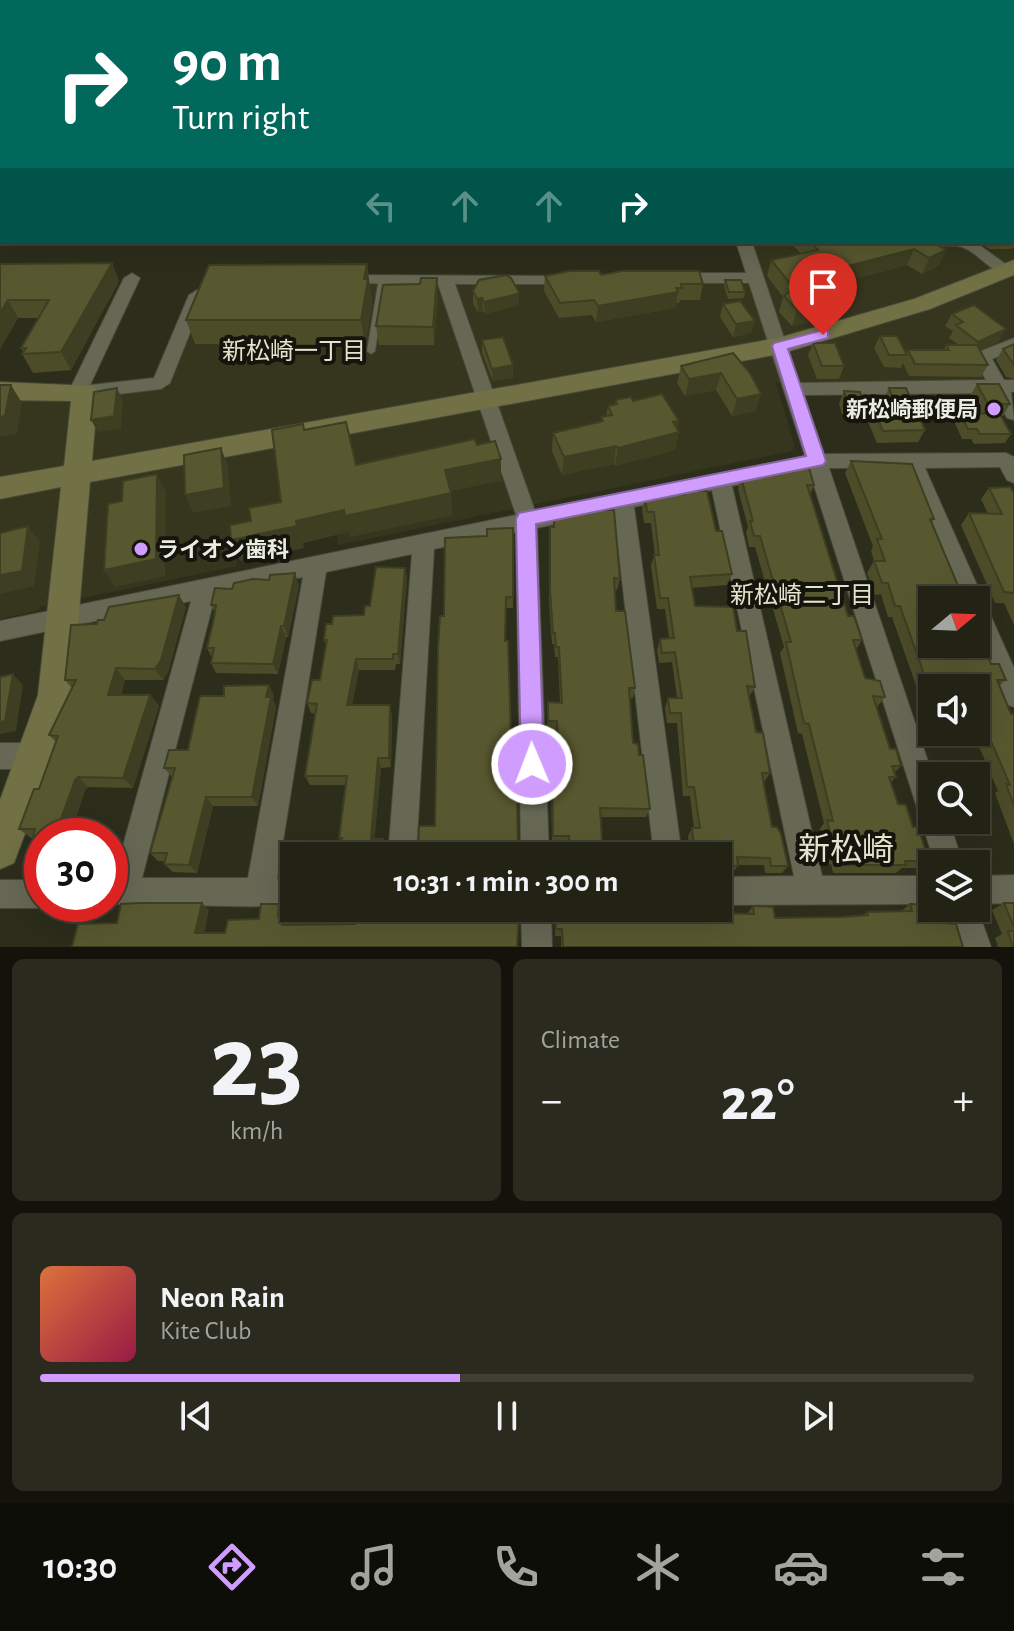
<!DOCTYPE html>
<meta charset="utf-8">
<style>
body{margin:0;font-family:"Alegreya Sans","Noto Sans JP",sans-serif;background:#2a2a1e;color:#f1f3f6;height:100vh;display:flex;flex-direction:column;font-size:30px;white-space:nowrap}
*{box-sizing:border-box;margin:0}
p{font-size:26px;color:#a2a4a0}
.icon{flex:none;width:44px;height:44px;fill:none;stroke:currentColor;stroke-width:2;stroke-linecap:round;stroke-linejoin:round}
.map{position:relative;height:947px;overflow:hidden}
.side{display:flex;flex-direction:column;gap:12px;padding:12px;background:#13130c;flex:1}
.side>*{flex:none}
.top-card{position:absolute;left:0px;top:0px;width:1014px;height:244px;box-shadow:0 8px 32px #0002,0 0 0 2px #3f3f34;background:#00695c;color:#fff;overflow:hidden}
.needle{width:52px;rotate:71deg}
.buttons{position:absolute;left:918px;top:586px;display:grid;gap:16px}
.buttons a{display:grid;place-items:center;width:72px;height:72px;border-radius:0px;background:#222215;box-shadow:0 8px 32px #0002,0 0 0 2px #3f3f34;font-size:40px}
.speed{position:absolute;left:24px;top:818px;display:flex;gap:16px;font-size:40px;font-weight:700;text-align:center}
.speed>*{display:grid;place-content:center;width:104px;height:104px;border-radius:50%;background:#222215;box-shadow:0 8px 32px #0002,0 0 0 2px #3f3f34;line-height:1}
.speed .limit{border:12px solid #d22;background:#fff;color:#111}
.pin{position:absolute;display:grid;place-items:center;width:68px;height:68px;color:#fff;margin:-82px -34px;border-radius:50% 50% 50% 0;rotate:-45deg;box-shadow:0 0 8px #0007}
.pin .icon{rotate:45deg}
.me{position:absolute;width:88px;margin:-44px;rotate:359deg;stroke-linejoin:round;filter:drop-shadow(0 0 6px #0008)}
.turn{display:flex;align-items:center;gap:28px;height:168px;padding:0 40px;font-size:36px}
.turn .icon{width:104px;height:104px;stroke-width:2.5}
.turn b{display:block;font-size:56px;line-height:68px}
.lanes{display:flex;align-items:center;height:76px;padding:0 40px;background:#0003;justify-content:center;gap:40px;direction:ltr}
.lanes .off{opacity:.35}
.big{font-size:60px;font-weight:700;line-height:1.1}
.side .tile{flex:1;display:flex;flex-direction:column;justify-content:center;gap:12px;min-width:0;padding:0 28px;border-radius:12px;background:#2a2a1e}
.side .dial{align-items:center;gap:0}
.dial b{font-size:104px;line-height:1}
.song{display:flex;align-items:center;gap:24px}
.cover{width:96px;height:96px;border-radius:12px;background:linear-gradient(135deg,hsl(20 70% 55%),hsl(340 70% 35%))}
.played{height:8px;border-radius:4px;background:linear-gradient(90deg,#d09dff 45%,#3f3f34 45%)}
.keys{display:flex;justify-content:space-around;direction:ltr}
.heat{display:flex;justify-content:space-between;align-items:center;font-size:44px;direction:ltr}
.side .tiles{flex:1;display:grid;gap:12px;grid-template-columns:1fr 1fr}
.tile:last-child{grid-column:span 2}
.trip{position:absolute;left:280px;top:842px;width:452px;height:80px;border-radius:0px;background:#222215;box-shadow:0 8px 32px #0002,0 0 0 2px #3f3f34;font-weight:700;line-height:80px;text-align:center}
.dock{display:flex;height:128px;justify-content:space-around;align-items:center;background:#0e0e08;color:#a2a4a0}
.dock .icon{width:56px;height:56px}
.dock .on{color:#d09dff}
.dock b{font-size:36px;color:#f1f3f6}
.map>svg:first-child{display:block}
.built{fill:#36361e}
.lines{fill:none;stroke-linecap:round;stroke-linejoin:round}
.lane-casing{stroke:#49493a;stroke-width:2}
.street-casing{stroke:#49493a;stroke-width:2}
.secondary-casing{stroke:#49493a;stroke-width:2}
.lane{fill:#676854;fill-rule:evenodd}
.street{fill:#676854;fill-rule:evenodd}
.secondary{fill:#717145;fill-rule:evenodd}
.wall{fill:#4c4c29}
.shaded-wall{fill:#3e3e22}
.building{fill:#585830;stroke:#3e3e22;stroke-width:2}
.route{fill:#d09dff;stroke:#8766a6;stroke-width:2}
.poi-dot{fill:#d09dff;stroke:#15150d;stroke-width:3}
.labels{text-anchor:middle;stroke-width:8;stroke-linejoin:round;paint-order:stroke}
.poi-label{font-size:22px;font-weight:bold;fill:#ebece1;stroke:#15150d;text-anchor:end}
.neighbourhood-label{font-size:24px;fill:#e3e4cd;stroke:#15150d}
.near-quarter-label{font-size:32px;fill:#e3e4cd;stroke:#15150d}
</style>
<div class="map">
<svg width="1014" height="947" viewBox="0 0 1014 947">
<rect width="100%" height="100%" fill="#2d2d1c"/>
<!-- built -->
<path class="built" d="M1014 240V336L975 354 986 380 776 383 795 447 792 451 338 545 332 512 235 532 237 566 40 607 39 610 0 619V397L167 388 205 287 212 285 762 281 749 242H1012Z"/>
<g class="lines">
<defs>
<g id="lane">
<path d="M746 0H752L754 2H748Z"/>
<rect x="1012" y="96" width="2" height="4"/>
<path d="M379 278H382L386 280 375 351 371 354 367 351Z"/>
</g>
<g id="street">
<path d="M965 0H980L981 2H966Z"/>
<rect x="1012" y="14" width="2" height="7"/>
<rect x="1012" y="38" width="2" height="7"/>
<rect x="1012" y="59" width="2" height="6"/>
<rect x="1012" y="134" width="2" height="8"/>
<path d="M736 242H752L799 383 986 380 973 357 976 353 1014 338V350L992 359 1004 380H1014V392H1011L1014 420 1007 418 993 393 804 395 824 454 1006 453 1014 457V483L1007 480 1000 467 925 468 1014 668V707L1005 704 976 635V600H962L905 468H829L933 776 932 820H949L963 864H935L809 470 732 486 822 876H932V904L718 905V877L794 876 712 490 634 507 682 856H654L614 511 537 528 549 856H521L516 532 434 549 416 856H388L412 554 326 572 277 879H294V907L108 904 110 879 114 878 191 601 0 641V621L516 515 438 284 338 283 336 280 344 275 578 276 580 279 572 284H455L535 511 805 456 749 283H676L668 278 676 273H746ZM303 577 248 878H142L215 596Z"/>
<path d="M906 242H975L1014 270 1012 273C992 277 980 253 962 247 945 242 921 254 906 242Z"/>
<path d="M132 273 140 278 90 385 154 378 189 295 197 290 203 291 205 295 170 383 161 389 85 398 72 395 69 391 124 278Z"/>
<path d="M0 743H36L45 747 49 756 45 765 36 769H0Z"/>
<path d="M1014 875V903L976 904 991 947H961L948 908H976V876Z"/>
<path d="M0 880H42V904H52L42 908H0Z"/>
<path d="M521 908H551L552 947H522Z"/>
</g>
<g id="secondary">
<path d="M797 0H811L812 2H798Z"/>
<path d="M924 0H941L942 2H925Z"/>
<path d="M1014 167V194L1012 195V168Z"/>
<rect x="1012" y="205" width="2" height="13"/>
<path d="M1014 260V275L930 309 780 354 90 482 72 695 54 756 14 863 0 869V800L38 695 61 487 0 499V477L64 466 71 401 0 400V382L94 386 98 392 92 461 778 338 914 299Z"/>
</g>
</defs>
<!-- lane casing -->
<use href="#lane" class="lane-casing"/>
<!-- street casing -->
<use href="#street" class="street-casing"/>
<!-- secondary casing -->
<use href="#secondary" class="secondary-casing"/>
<!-- lane -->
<use href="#lane" class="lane"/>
<!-- street -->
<use href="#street" class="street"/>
<!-- secondary -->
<use href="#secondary" class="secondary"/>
</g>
<!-- wall -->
<g class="wall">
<path d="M756 0H795L796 2H757Z"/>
<path d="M823 0H893L894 1 893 2H824Z"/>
<path d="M1012 216 1014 219V247L1010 249H990L978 242H1012Z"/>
<path d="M790 242H932L946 250 938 266 922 274 907 265 838 283 821 282 833 316 792 326 779 312 783 297 767 276 771 260 801 254Z"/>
<path d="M112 263 119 281 71 370 33 373 22 354 24 352 21 348 38 318H18L0 349V264Z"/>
<path d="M367 264 372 303 365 345 195 344 186 320Z"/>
<path d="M601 275 703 284 700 300H680L679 303H676L675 308 596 322 592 315 559 318 544 291 545 276Z"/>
<path d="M725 280 745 292 744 298 728 299 724 286Z"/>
<path d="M473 291 519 292V304L516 306 485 314 483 311 478 312 473 304Z"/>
<path d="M438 297 434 345H379L376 326Z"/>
<path d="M723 304 755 321 751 333 733 337 720 317Z"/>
<path d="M952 314 999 341 980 350 988 365 981 377 909 376 903 363 901 368 884 367 874 348 880 336 906 354 908 350H944L946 345H959L949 338 953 331 945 326Z"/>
<path d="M482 340 513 378 493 381 482 353Z"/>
<path d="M813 343 844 366 839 379H817L808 355Z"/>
<path d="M1014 344V379L1006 377 996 360 1003 349Z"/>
<path d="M733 353 761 394 755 411 732 416 716 390 685 396 677 383 681 366Z"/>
<path d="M977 384 1010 404 1003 416H1001L1011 434 1005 443 974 444 971 439H962L955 423 960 414 979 413 970 396Z"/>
<path d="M889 388 925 430 918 442 877 443 863 410 859 420 843 419 839 403 844 391 864 406 868 397 884 398Z"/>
<path d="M615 400 633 401 679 421 675 450 615 466 614 464 562 475 552 451 553 433 601 422V417L606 416 608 406 615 404Z"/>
<path d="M851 461 934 519 932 522 991 664 1006 680 999 686 1011 714H1014V844L995 793 998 791 978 744 940 745 934 732H976L932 688V727L924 708 892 617H888L881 594 875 595 867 573 874 561 871 551 873 546 845 473Z"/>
<path d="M770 470 814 485 810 495 848 616 862 640 856 649 865 678 885 697 877 707 890 749 901 766 894 773 896 777 891 782 898 804 913 827 929 861 919 868H902L896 873H833L831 864 828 865 820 829 824 823 802 734 798 733 780 653 784 647 755 547H749L746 532 748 527 738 489 741 477 768 475Z"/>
<path d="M989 488 1014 493V625L1004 603H995L961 525 969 513 988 514 981 499Z"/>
<path d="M684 490 716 531 732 574 727 585 692 588 695 606 737 631 755 687 749 697 756 732 770 773 764 782 772 827 788 866 782 873H765L764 865H738L733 873H718V856H690L688 836 692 828H694L690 796H683L677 723H667L665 708 668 698H677L672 662 659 663 657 650 660 639 669 638 665 609H657L651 566 654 555H655L651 523H644L642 508 645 497 683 494Z"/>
<path d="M554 516 620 579 617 590H615L616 611 635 688 633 698H629L633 743 639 755 650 809 646 817H600L603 856H568L567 844H552L551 771 552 762H557L556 731H547V712L548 702 560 703 558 657H555L554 644H552L549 602V538L550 527H553Z"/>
<path d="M513 528V608H506V641L511 737H516L518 855 418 856 435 826 444 616 487 536Z"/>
<path d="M405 568 407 579 400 664H396L395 670H359L352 705 392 715 391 767 381 768 374 839H383L386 848 385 856H339L341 842 339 838 346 785H310L305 776 316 714 311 713 307 703 320 680 326 645 324 640 332 624 364 615Z"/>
<path d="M299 585 288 637H286L278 674 216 673 211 663 212 658 207 648 215 613 211 605 232 589Z"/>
<path d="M186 607 168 672 163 680H125L121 695H150L159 706 133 788 88 787 85 790 70 836H42V843L36 838H31L19 829 39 789 56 742 49 735 72 688 65 680 97 624Z"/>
<path d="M274 695 273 700 276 707 258 806H213L197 873 173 872 164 864 165 861H158L150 853 172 777 164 768 188 750Z"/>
<path d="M1004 903H1014V947H998L995 938 1002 934 992 910Z"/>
<path d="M910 904 935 912 946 923 963 947H561V936H555V908L747 914 753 906 775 918 841 917 863 915 867 912H900Z"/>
</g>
<!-- shaded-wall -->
<g class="shaded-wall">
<path d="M914 249 907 265 838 283 844 267Z"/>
<path d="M946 250 938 266 922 274 929 258Z"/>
<path d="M112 263 119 281 71 370 61 352Z"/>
<path d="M367 264 372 303 365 345 361 320 364 279Z"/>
<path d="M437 278 438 297 434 345 433 327Z"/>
<path d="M519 292V304L516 306 485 314 484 302Z"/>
<path d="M678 292 675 308 596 322 598 306Z"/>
<path d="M482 298 483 311 478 312 477 299Z"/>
<path d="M8 300 18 318 0 349V313Z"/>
<path d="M839 300 833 316 792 326 797 310Z"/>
<path d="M755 321 751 333 733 337 736 324Z"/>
<path d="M1006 329 999 341 971 354 978 342Z"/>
<path d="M513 365V378L493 381 492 369Z"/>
<path d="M721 373 716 390 685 396 689 379Z"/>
<path d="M11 385 22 403 17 434 0 437V417Z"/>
<path d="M117 388 123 401 121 429 98 432 91 420Z"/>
<path d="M761 394 755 411 732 416 737 399Z"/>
<path d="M679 421 677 432H679L675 450 615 466 618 448 673 422Z"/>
<path d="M616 446 614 464 562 475 564 457Z"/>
<path d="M221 448 228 466 231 506 193 513 185 495Z"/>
<path d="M501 459V481L447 492 445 470Z"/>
<path d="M157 474 166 492 165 576 115 587 104 570Z"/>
<path d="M451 493 453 515 350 537 349 532 303 543 304 548 240 561 231 540 296 521 344 510Z"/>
<path d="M28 526 40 542 34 586 0 594V575Z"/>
<path d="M405 568 407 579 400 664 398 654Z"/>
<path d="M295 573 299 585 288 637 284 626Z"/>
<path d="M179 595 186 607 168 672 163 680 155 669Z"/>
<path d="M281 626 286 637 278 674 273 664Z"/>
<path d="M356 659 359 670 350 715 347 705Z"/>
<path d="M116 668 125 680 117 707 108 695Z"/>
<path d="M13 674 23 685 16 731 0 734V722Z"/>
<path d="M269 685 274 695 273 700 276 707 258 806 252 797Z"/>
<path d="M150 695 159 706 133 788 123 778Z"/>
<path d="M390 705 392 715 391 767 389 758Z"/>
<path d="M378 758 381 768 374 847 371 839Z"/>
<path d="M78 777 88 787 85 790 70 836H56L75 780Z"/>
<path d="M206 797 213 806 197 873 189 865Z"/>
<path d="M383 839 386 848 385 856H381Z"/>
<path d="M202 903 209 910 203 940 195 933Z"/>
<path d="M279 904 285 911 284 917 289 923 288 931 282 925 278 916Z"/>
</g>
<!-- building -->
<g class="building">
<path d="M769 0H795L796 2H770Z"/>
<path d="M833 0H893L894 1 834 2Z"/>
<path d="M1012 216 1014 219V229H1013L1014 231V240H1012Z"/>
<path d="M810 242H932L946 250 929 258 914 249 844 267 805 265 839 300 797 310 784 296 794 288 771 260 818 250Z"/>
<path d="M112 263 61 352 22 354 26 348H21L49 300H8L0 313V264Z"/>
<path d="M367 264 364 279H368L361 320H186L209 265Z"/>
<path d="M570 271H599L601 275 622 271H699L703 284H681L682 288H676L678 292 598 306 594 300 560 303 545 276Z"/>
<path d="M506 275 511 278 519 292 517 294 484 302 482 298 477 299 473 291 479 280Z"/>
<path d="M421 278H437L433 327 376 326 383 285 420 284Z"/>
<path d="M725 280H741L745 292H729Z"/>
<path d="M740 301 755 321 736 324 723 304Z"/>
<path d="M974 305 1006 329 978 342 956 325 963 322 952 314Z"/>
<path d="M880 336H897L907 355H889Z"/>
<path d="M503 337 513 365 492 369 482 340Z"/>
<path d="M813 343H835L844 366H822Z"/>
<path d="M1014 344V365L1003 349Z"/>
<path d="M946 345H977L988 365 915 364 908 350H949Z"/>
<path d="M733 353 750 373 761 394 737 399 721 373 689 379 681 366Z"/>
<path d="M977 384H999L1010 404H988Z"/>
<path d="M0 385H11L5 416 0 417Z"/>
<path d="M117 388 114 416 91 420 94 392Z"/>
<path d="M889 388H906L925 430 883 431 868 397 893 398Z"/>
<path d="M844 391 860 392 864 407 848 406Z"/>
<path d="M662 394 679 421 673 422 679 432 618 448 616 446 564 457 553 433 603 421 601 417 612 415 608 406 617 404 615 400 631 397 633 401Z"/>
<path d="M999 413 1011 434H980L977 429H968L960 414Z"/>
<path d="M346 422 356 465 475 439 477 445 495 441 501 459 445 470 451 493 345 516 344 510 296 521 297 526 231 540 230 525 251 521 249 508 281 502 272 430 303 424 304 430Z"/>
<path d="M221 448 224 488 185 495 184 455Z"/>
<path d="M851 461 912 464 934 519H930L964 600H932V644H976V629L991 664H999L1006 680H997L1011 714H1014V806L1006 784 1010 785 988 734 949 735 948 732H976V688H932V697L900 606H895L888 583H882L874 561H885L877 539H882Z"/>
<path d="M808 465 814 485H807L848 616H854L862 640H853L865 678 880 681 885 697 873 696 890 749H896L901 766H892L896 777H889L898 804 906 805 913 827H918L929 861H905L906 865H841L839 856 836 857 827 820 833 821 809 724 804 723 786 642H791L760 536H754L750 521H753L741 477 771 475 770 470Z"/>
<path d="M157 474 156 559 104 570 108 504 122 501 123 481Z"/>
<path d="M1010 487 1014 493V593L1004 592 969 513 1002 514 989 488Z"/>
<path d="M684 490 707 491 716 531H722L732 574 690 577 695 606 733 607 737 631H746L755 687 747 686 756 732 763 733 770 773H762L764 786 772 827H777L781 834 788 866H771L770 858 737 857 738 866 718 865V856H695L692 828H700L694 787H687L681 713H670L668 698H682L675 652 662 653 660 639 674 638 668 598H660L654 555H659L654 512H647L645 497 685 494Z"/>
<path d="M602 505 605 510H614L620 579 614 578 616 611H625L635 688H629L633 743 638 744 639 755H643L650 809 600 808 603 856H570L569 836H553L552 762H559L557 721H548V702L562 703 559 647H556L555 633H553L550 590V527H554V516L586 512 585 509Z"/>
<path d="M28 526 22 571 0 575V533Z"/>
<path d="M513 528V597H506L505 641H508L511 737H516L518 847H511V856H496V850H465V856H418L419 826H435L438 648 440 616H444L445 538 487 536V529Z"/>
<path d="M376 567 405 568 398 654H393V659H356L347 705H390L389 758H378L371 839H383L381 856H339L342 838H339L347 776H305L317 704 307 703 312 680H320L327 640H324L326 624H332L333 616 364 615 365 606H370Z"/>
<path d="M295 573 284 626H281L273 664 211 663 214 648H207L214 618 216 605H211L215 588 232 589 234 583 253 579 269 580 270 575Z"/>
<path d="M179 595 161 660 155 669 116 668 108 695H150L123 778 78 777 75 780 55 836H33L35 829H19L34 789H39L58 736 49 735 76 680H65L71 625 97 624 98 620H104L109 607Z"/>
<path d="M13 674 5 721 0 722V677Z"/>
<path d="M269 685 266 697H271L252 797H206L189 865 164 864 167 853H150L175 768H164L169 750H188L200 696H224V686Z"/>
<path d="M139 903H202L195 933H225L228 920 259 919 261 904H279L278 916H283L282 925 355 924 357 908 482 912V908H512L513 919H519L517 947H72L78 924 117 923 121 904Z"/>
<path d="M1004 903H1014V927Z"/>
<path d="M910 904 932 905V908H934L935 912H943L946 923 956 924 963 947H563L562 929H556L555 908H717V913L754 914 753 906 773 907 775 918 841 917 868 915 867 912 912 911Z"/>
<path d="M1008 931H1014V947H1013Z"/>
</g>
<!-- route -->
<path class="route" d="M823 330 828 331V338L788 349 826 461 823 465 536 524 544 764 541 772 532 776 524 772 521 764 516 519 519 513 806 456 772 346 774 343Z"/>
<!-- markers -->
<g class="poi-dot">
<circle cx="994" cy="409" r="8"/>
<circle cx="141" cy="549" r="8"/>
</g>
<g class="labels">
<!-- poi labels -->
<g class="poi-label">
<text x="978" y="417">新松崎郵便局</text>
<text x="157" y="557" text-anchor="start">ライオン歯科</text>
</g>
<!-- neighbourhood labels -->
<g class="neighbourhood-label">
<text x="294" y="359">新松崎一丁目</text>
<text x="802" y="603">新松崎二丁目</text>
</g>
<!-- near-quarter labels -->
<g class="near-quarter-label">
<text x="846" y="860">新松崎</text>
</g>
</g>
</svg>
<div class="buttons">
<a><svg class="needle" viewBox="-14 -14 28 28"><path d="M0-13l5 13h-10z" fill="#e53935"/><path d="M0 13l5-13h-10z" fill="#a2a4a0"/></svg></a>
<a><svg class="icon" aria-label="sound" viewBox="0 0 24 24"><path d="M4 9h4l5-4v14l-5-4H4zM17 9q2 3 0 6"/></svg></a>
<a><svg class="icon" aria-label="search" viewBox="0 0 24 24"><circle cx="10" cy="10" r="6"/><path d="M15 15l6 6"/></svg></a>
<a><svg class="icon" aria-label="layers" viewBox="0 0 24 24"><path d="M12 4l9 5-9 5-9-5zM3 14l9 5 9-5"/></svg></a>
</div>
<div class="speed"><div class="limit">30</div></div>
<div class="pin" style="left:823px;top:335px;background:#d93025"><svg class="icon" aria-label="arrive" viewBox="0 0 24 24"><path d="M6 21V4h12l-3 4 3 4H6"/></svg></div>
<svg class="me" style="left:532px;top:764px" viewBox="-20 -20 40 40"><circle r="17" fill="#d09dff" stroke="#fff" stroke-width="3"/><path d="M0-11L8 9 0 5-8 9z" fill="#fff"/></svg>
<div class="trip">10:31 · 1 min · 300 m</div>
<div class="top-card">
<div class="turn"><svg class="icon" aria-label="right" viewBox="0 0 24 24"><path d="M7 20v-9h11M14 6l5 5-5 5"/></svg><div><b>90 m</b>Turn right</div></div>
<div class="lanes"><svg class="icon off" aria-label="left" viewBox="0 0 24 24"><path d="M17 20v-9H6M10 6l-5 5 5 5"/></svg><svg class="icon off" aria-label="ahead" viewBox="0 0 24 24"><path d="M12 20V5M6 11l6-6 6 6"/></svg><svg class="icon off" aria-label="ahead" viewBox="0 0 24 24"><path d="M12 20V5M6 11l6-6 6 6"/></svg><svg class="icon" aria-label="right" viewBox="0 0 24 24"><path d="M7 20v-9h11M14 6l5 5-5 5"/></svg></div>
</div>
</div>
<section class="side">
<div class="tiles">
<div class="tile dial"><b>23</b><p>km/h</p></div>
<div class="tile"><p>Climate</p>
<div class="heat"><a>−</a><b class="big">22°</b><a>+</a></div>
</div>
<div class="tile">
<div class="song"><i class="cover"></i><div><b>Neon Rain</b><p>Kite Club</p></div></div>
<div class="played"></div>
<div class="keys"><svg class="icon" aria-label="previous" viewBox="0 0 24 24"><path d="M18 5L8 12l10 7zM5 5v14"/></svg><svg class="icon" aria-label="pause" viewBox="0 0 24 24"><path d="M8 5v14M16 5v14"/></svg><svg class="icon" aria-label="next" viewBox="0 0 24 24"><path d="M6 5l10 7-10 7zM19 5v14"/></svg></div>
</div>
</div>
</section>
<nav class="dock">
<b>10:30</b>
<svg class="icon on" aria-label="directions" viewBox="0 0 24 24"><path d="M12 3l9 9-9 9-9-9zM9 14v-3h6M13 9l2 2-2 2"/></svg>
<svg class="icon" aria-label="music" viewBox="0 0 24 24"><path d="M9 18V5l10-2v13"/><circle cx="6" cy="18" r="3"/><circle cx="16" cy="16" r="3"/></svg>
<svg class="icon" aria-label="phone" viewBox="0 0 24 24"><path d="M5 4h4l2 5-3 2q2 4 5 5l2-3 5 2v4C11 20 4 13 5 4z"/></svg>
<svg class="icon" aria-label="climate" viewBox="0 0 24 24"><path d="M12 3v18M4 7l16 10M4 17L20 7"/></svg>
<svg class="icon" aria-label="car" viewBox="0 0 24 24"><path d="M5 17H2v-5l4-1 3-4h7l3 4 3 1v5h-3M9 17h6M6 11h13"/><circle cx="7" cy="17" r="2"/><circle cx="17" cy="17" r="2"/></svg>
<svg class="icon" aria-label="filters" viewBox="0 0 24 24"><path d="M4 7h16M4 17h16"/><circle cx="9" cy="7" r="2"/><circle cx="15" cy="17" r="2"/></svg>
</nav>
